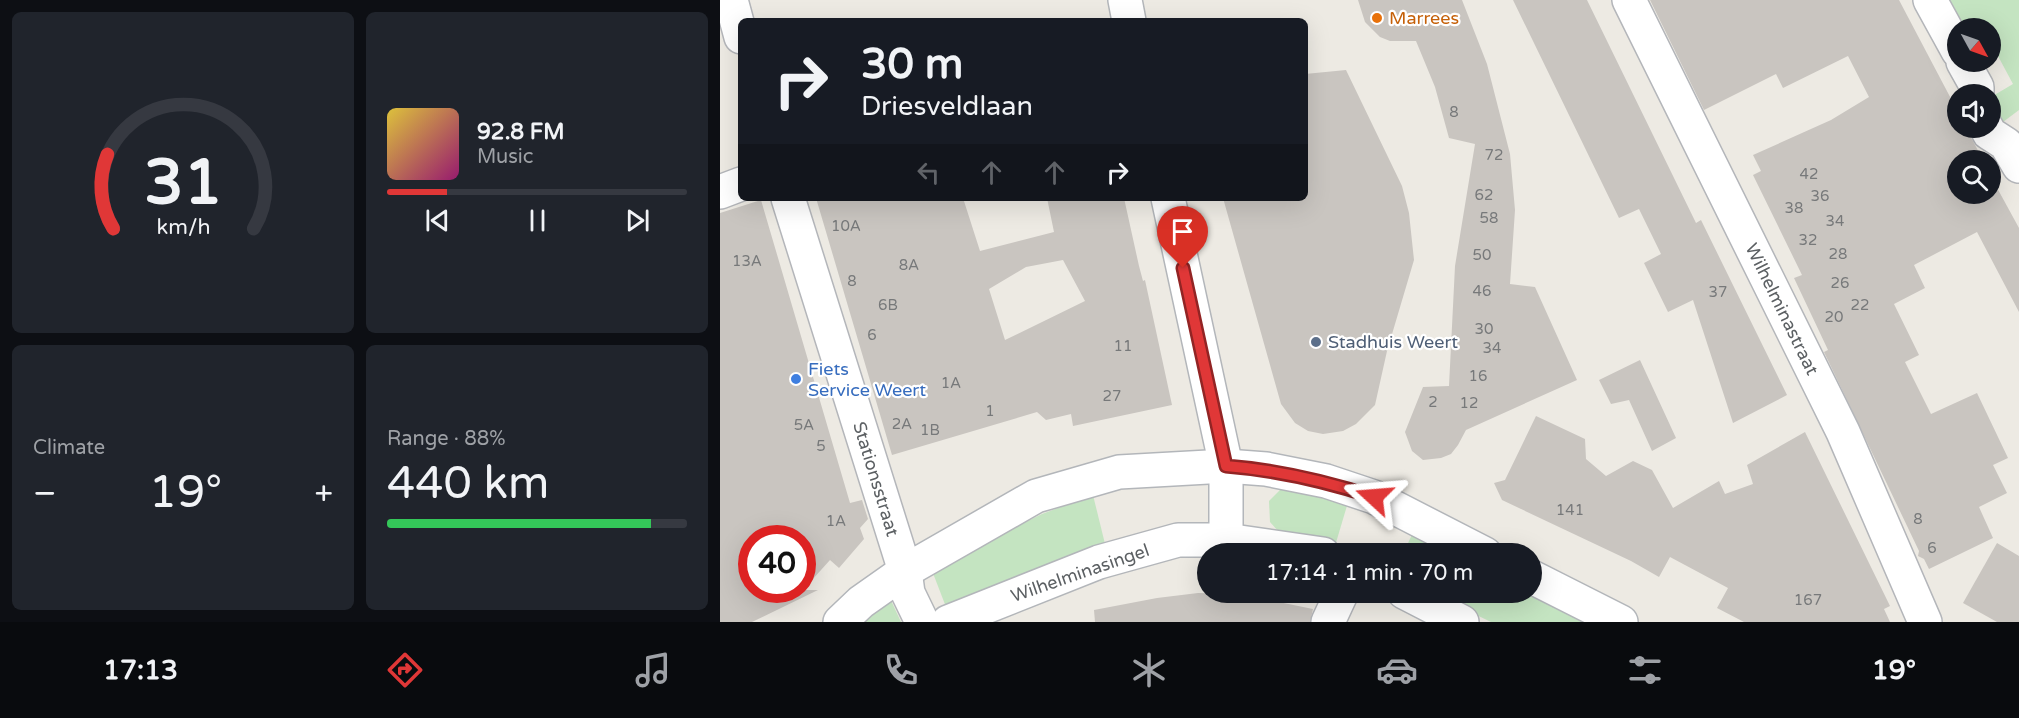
<!DOCTYPE html>
<meta charset="utf-8">
<style>
body{margin:0;font-family:"Varela Round",sans-serif;background:#20242c;color:#f1f3f6;height:100vh;display:flex;flex-direction:column;font-size:22px;white-space:nowrap}
*{box-sizing:border-box;margin:0}
p{font-size:20px;color:#9ea1a6}
.icon{flex:none;width:33px;height:33px;fill:none;stroke:currentColor;stroke-width:2;stroke-linecap:round;stroke-linejoin:round}
.map{position:relative;flex:1;overflow:hidden}
.details{display:flex;flex-direction:column;gap:12px;padding:12px;background:#0d0f14;width:720px}
.details>*{flex:none}
.hud{position:absolute;left:18px;top:18px;width:570px;height:183px;border-radius:9px;box-shadow:0 6px 24px #0002;background:#171b24;color:#f1f3f6;overflow:hidden}
.needle{width:39px;rotate:130deg}
.fabs{position:absolute;left:1227px;top:18px;display:grid;gap:12px}
.fabs a{display:grid;place-items:center;width:54px;height:54px;border-radius:50%;background:#171b24;box-shadow:0 6px 24px #0002;font-size:30px}
.speed{position:absolute;left:18px;top:525px;display:flex;gap:12px;font-size:30px;font-weight:700;text-align:center}
.speed>*{display:grid;place-content:center;width:78px;height:78px;border-radius:50%;background:#171b24;box-shadow:0 6px 24px #0002;line-height:1}
.speed .limit{border:9px solid #d22;background:#fff;color:#111}
.pin{position:absolute;display:grid;place-items:center;width:51px;height:51px;color:#fff;margin:-62px -26px;border-radius:50% 50% 50% 0;rotate:-45deg;box-shadow:0 0 6px #0007}
.pin .icon{rotate:45deg}
.me{position:absolute;width:66px;margin:-33px;rotate:289deg;stroke-linejoin:round;filter:drop-shadow(0 0 4px #0008)}
.turn{display:flex;align-items:center;gap:21px;height:126px;padding:0 24px;font-size:27px}
.turn .icon{width:78px;height:78px;stroke-width:2.5}
.turn b{display:block;font-size:42px;line-height:51px}
.lanes{display:flex;align-items:center;height:57px;padding:0 24px;background:#0003;justify-content:center;gap:30px;direction:ltr}
.lanes .off{opacity:.35}
.big{font-size:45px;font-weight:600;line-height:1.1}
.details .card{flex:1;display:flex;flex-direction:column;justify-content:center;gap:9px;min-width:0;padding:0 21px;border-radius:9px;background:#20242c}
.details .dial{align-items:center;gap:0}
.dial svg{height:156px;overflow:visible;fill:none;stroke:#363941;stroke-width:7;stroke-linecap:round;text-anchor:middle}
.dial text{fill:#f1f3f6;stroke:none}
.song{display:flex;align-items:center;gap:18px}
.cover{width:72px;height:72px;border-radius:9px;background:linear-gradient(135deg,hsl(50 70% 55%),hsl(320 70% 35%))}
.played{height:6px;border-radius:3px;background:linear-gradient(90deg,#e03737 20%,#363941 20%)}
.keys{display:flex;justify-content:space-around;direction:ltr}
.heat{display:flex;justify-content:space-between;align-items:center;font-size:33px;direction:ltr}
.charge{height:9px;border-radius:4px;background:linear-gradient(90deg,#34c759 88%,#363941 0)}
.details .tiles{flex:1;display:grid;gap:12px;grid-template-columns:repeat(2,1fr)}
.trip{position:absolute;left:477px;top:543px;width:345px;height:60px;border-radius:30px;background:#171b24;box-shadow:0 6px 24px #0002;font-weight:600;line-height:60px;text-align:center}
.menu{display:flex;height:96px;justify-content:space-around;align-items:center;background:#090b0e;color:#9ea1a6}
.menu .icon{width:42px;height:42px}
.menu .active{color:#e03737}
.menu b{font-size:27px;color:#f1f3f6}
main{display:flex;flex:1;min-height:0}
.map>svg:first-child{display:block}
.green{fill:#c4e4c1}
.building{fill:#c9c5c0;fill-rule:evenodd}
.lines{fill:none;stroke-linecap:round;stroke-linejoin:round}
.street-casing{stroke:#b4b6ba;stroke-width:36}
.secondary-casing{stroke:#b3b6ba;stroke-width:36}
.street{stroke:#fff;stroke-width:33}
.secondary{stroke:#fff;stroke-width:33}
.route-casing{stroke:#922424;stroke-width:15}
.route{stroke:#e03737;stroke-width:10}
.food-dot{fill:#e8710a;stroke:#fff;stroke-width:2}
.service-dot{fill:#5c6f8a;stroke:#fff;stroke-width:2}
.shop-dot{fill:#3f7fe0;stroke:#fff;stroke-width:2}
.labels{text-anchor:middle;stroke-width:4.5;stroke-linejoin:round;paint-order:stroke}
.number-label{font-size:15px;fill:#77797a}
.food-label{font-size:18px;fill:#c56008;stroke:#fff;text-anchor:start}
.street-label{font-size:18px;fill:#5c6063;stroke:#fff}
.service-label{font-size:18px;fill:#4e5e75;stroke:#fff;text-anchor:start}
.shop-label{font-size:18px;fill:#366cbe;stroke:#fff;text-anchor:start}
</style>
<main>
<section class="details">
<div class="tiles">
<div class="card dial"><svg viewBox="0 0 100 80">
<path d="M14 69A42 42 0 1 1 86 69"/>
<path d="M14 69A42 42 0 0 1 11 31" stroke="#e03737"/>
<text x="50" y="56" font-size="32" font-weight="700">31</text>
<text x="50" y="72" font-size="11">km/h</text>
</svg></div>
<div class="card">
<div class="song"><i class="cover"></i><div><b>92.8 FM</b><p>Music</p></div></div>
<div class="played"></div>
<div class="keys"><svg class="icon" aria-label="previous" viewBox="0 0 24 24"><path d="M18 5L8 12l10 7zM5 5v14"/></svg><svg class="icon" aria-label="pause" viewBox="0 0 24 24"><path d="M8 5v14M16 5v14"/></svg><svg class="icon" aria-label="next" viewBox="0 0 24 24"><path d="M6 5l10 7-10 7zM19 5v14"/></svg></div>
</div>
<div class="card"><p>Climate</p>
<div class="heat"><a>−</a><b class="big">19°</b><a>+</a></div>
</div>
<div class="card"><p>Range · 88%</p><b class="big">440 km</b><div class="charge"></div></div>
</div>
</section>
<div class="map">
<svg width="1299" height="622" viewBox="0 0 1299 622">
<rect width="100%" height="100%" fill="#edeae3"/>
<!-- green -->
<g class="green">
<path d="M1221 0H1299V110L1279 125 1271 121V97L1293 84 1271 43 1270 28H1238Z"/>
<path d="M565 485 629 499 615 546 558 531 550 522 549 501Z"/>
<path d="M373 495 387 552 226 607 211 568 322 514Z"/>
<path d="M695 528 745 554H683Z"/>
<path d="M812 592 884 622H771L711 593Z"/>
<path d="M168 594 181 622H132Z"/>
</g>
<!-- building -->
<g class="building">
<path d="M638 0H742L767 64 790 154 795 210 790 284 815 287 857 380 746 430 738 445 731 454 721 458 703 460 692 451 685 432 703 387 729 386 735 266 755 144 729 138 715 87 696 41H670L660 37 645 22Z"/>
<path d="M793 0H867L976 223 981 220 1067 395 1013 423 973 300 948 312 924 263 941 254 919 209 899 218Z"/>
<path d="M930 0H1179L1238 112V128H1246L1263 160H1238V194H1270V175L1299 228V312L1257 232 1194 265 1205 288 1174 304 1199 355 1185 362 1211 414 1257 393 1288 458 1273 465 1287 493 1259 507 1273 538 1209 569 1204 559 1198 556 1199 551 1104 352 1108 350 1074 278 1082 275 1033 175 1041 171 1033 155 1111 120 1149 97 1128 56 1063 88 1056 74 984 110Z"/>
<path d="M626 70 682 186 689 213 694 260 667 351 655 405 636 424 623 431 603 434 588 431 575 423 561 404 503 198H585V74Z"/>
<path d="M96 198H243L260 251 334 232 327 198H404L419 266 423 281 425 280 452 405 353 426 351 414 326 420 317 412 172 455ZM343 260 365 301 285 340 269 289 306 267Z"/>
<path d="M41 200 130 503 142 500 148 519 140 528 144 539 119 568 110 560 83 590H98L32 622H0V213ZM32 538H82V590H32Z"/>
<path d="M920 360 956 438 932 451 909 400 891 404 879 380Z"/>
<path d="M816 416 865 439 866 459 886 476 913 461 932 470 953 508 999 481 1005 494 1033 484 1027 465 1085 432 1170 606 1164 609 1170 622H1024L997 608 1008 588 950 557 939 577 911 561 782 500 774 483 785 480Z"/>
<path d="M1277 543 1299 556V622H1277L1243 603Z"/>
<path d="M478 593 520 594 593 609 590 622H375L374 610 437 598Z"/>
</g>
<g class="lines">
<defs>
<g id="street">
<path d="M11 0 21 37"/>
<path d="M909 0 1123 432 1205 622"/>
<path d="M1210 0 1238 51"/>
<path d="M1243 62 1257 87V94"/>
<path d="M1267 128 1269 133 1286 144 1299 166"/>
<path d="M0 192 21 184"/>
<path d="M68 198 185 571 188 593 202 622"/>
<path d="M608 622 622 592"/>
</g>
<g id="secondary">
<path d="M405 0 409 21"/>
<path d="M448 198 506 466V540"/>
<path d="M812 577 901 622"/>
<path d="M684 592 742 622"/>
<path d="M120 622 141 602 185 571 316 496 399 472 506 466 546 469 606 481 654 497 765 554"/>
<path d="M228 622 379 562 458 540H506L603 554"/>
</g>
</defs>
<!-- street casing -->
<use href="#street" class="street-casing"/>
<!-- secondary casing -->
<use href="#secondary" class="secondary-casing"/>
<!-- street -->
<use href="#street" class="street"/>
<!-- secondary -->
<use href="#secondary" class="secondary"/>
</g>
<g class="lines">
<defs>
<path id="route" d="M463 268 506 466C557 470 605 481 654 497"/>
</defs>
<!-- route casing -->
<use href="#route" class="route-casing"/>
<!-- route -->
<use href="#route" class="route"/>
</g>
<!-- markers -->
<circle class="food-dot" cx="657" cy="18" r="6"/>
<circle class="service-dot" cx="596" cy="342" r="6"/>
<circle class="shop-dot" cx="76" cy="379" r="6"/>
<g class="labels">
<!-- number labels -->
<g class="number-label">
<text x="734" y="117">8</text>
<text x="774" y="160">72</text>
<text x="1089" y="179">42</text>
<text x="764" y="200">62</text>
<text x="1100" y="201">36</text>
<text x="1074" y="213">38</text>
<text x="769" y="223">58</text>
<text x="1115" y="226">34</text>
<text x="126" y="231">10A</text>
<text x="1088" y="245">32</text>
<text x="1118" y="259">28</text>
<text x="762" y="260">50</text>
<text x="27" y="266">13A</text>
<text x="189" y="270">8A</text>
<text x="132" y="286">8</text>
<text x="1120" y="288">26</text>
<text x="762" y="296">46</text>
<text x="998" y="297">37</text>
<text x="168" y="310">6B</text>
<text x="1140" y="310">22</text>
<text x="1114" y="322">20</text>
<text x="764" y="334">30</text>
<text x="152" y="340">6</text>
<text x="403" y="351">11</text>
<text x="772" y="353">34</text>
<text x="758" y="381">16</text>
<text x="231" y="388">1A</text>
<text x="392" y="401">27</text>
<text x="713" y="407">2</text>
<text x="749" y="408">12</text>
<text x="270" y="416">1</text>
<text x="182" y="429">2A</text>
<text x="84" y="430">5A</text>
<text x="210" y="435">1B</text>
<text x="101" y="451">5</text>
<text x="850" y="515">141</text>
<text x="1198" y="524">8</text>
<text x="116" y="526">1A</text>
<text x="1212" y="553">6</text>
<text x="1088" y="605">167</text>
</g>
<!-- food labels -->
<g class="food-label">
<text x="669" y="24">Marrees</text>
</g>
<!-- street labels -->
<g class="street-label">
<text transform="translate(1062 309) rotate(64)" y="6">Wilhelminastraat</text>
<text transform="translate(156 479) rotate(73)" y="6">Stationsstraat</text>
<text transform="translate(360 573) rotate(-19)" y="6">Wilhelminasingel</text>
</g>
<!-- service labels -->
<g class="service-label">
<text x="608" y="348">Stadhuis Weert</text>
</g>
<!-- shop labels -->
<g class="shop-label">
<text x="88" y="375">Fiets<tspan x="88" dy="21">Service Weert</tspan></text>
</g>
</g>
</svg>
<div class="fabs">
<a><svg class="needle" viewBox="-14 -14 28 28"><path d="M0-13l5 13h-10z" fill="#e53935"/><path d="M0 13l5-13h-10z" fill="#9ea1a6"/></svg></a>
<a><svg class="icon" aria-label="sound" viewBox="0 0 24 24"><path d="M4 9h4l5-4v14l-5-4H4zM17 9q2 3 0 6"/></svg></a>
<a><svg class="icon" aria-label="search" viewBox="0 0 24 24"><circle cx="10" cy="10" r="6"/><path d="M15 15l6 6"/></svg></a>
</div>
<div class="speed"><div class="limit">40</div></div>
<div class="pin" style="left:463px;top:268px;background:#d93025"><svg class="icon" aria-label="arrive" viewBox="0 0 24 24"><path d="M6 21V4h12l-3 4 3 4H6"/></svg></div>
<svg class="me" style="left:654px;top:497px" viewBox="-20 -20 40 40"><path d="M0-17L14 15 0 8-14 15z" fill="#e03737" stroke="#fff" stroke-width="4"/></svg>
<div class="trip">17:14 · 1 min · 70 m</div>
<div class="hud">
<div class="turn"><svg class="icon" aria-label="right" viewBox="0 0 24 24"><path d="M7 20v-9h11M14 6l5 5-5 5"/></svg><div><b>30 m</b>Driesveldlaan</div></div>
<div class="lanes"><svg class="icon off" aria-label="left" viewBox="0 0 24 24"><path d="M17 20v-9H6M10 6l-5 5 5 5"/></svg><svg class="icon off" aria-label="ahead" viewBox="0 0 24 24"><path d="M12 20V5M6 11l6-6 6 6"/></svg><svg class="icon off" aria-label="ahead" viewBox="0 0 24 24"><path d="M12 20V5M6 11l6-6 6 6"/></svg><svg class="icon" aria-label="right" viewBox="0 0 24 24"><path d="M7 20v-9h11M14 6l5 5-5 5"/></svg></div>
</div>
</div>
</main>
<nav class="menu">
<b>17:13</b>
<svg class="icon active" aria-label="directions" viewBox="0 0 24 24"><path d="M12 3l9 9-9 9-9-9zM9 14v-3h6M13 9l2 2-2 2"/></svg>
<svg class="icon" aria-label="music" viewBox="0 0 24 24"><path d="M9 18V5l10-2v13"/><circle cx="6" cy="18" r="3"/><circle cx="16" cy="16" r="3"/></svg>
<svg class="icon" aria-label="phone" viewBox="0 0 24 24"><path d="M5 4h4l2 5-3 2q2 4 5 5l2-3 5 2v4C11 20 4 13 5 4z"/></svg>
<svg class="icon" aria-label="climate" viewBox="0 0 24 24"><path d="M12 3v18M4 7l16 10M4 17L20 7"/></svg>
<svg class="icon" aria-label="car" viewBox="0 0 24 24"><path d="M5 17H2v-5l4-1 3-4h7l3 4 3 1v5h-3M9 17h6M6 11h13"/><circle cx="7" cy="17" r="2"/><circle cx="17" cy="17" r="2"/></svg>
<svg class="icon" aria-label="filters" viewBox="0 0 24 24"><path d="M4 7h16M4 17h16"/><circle cx="9" cy="7" r="2"/><circle cx="15" cy="17" r="2"/></svg>
<b>19°</b>
</nav>
